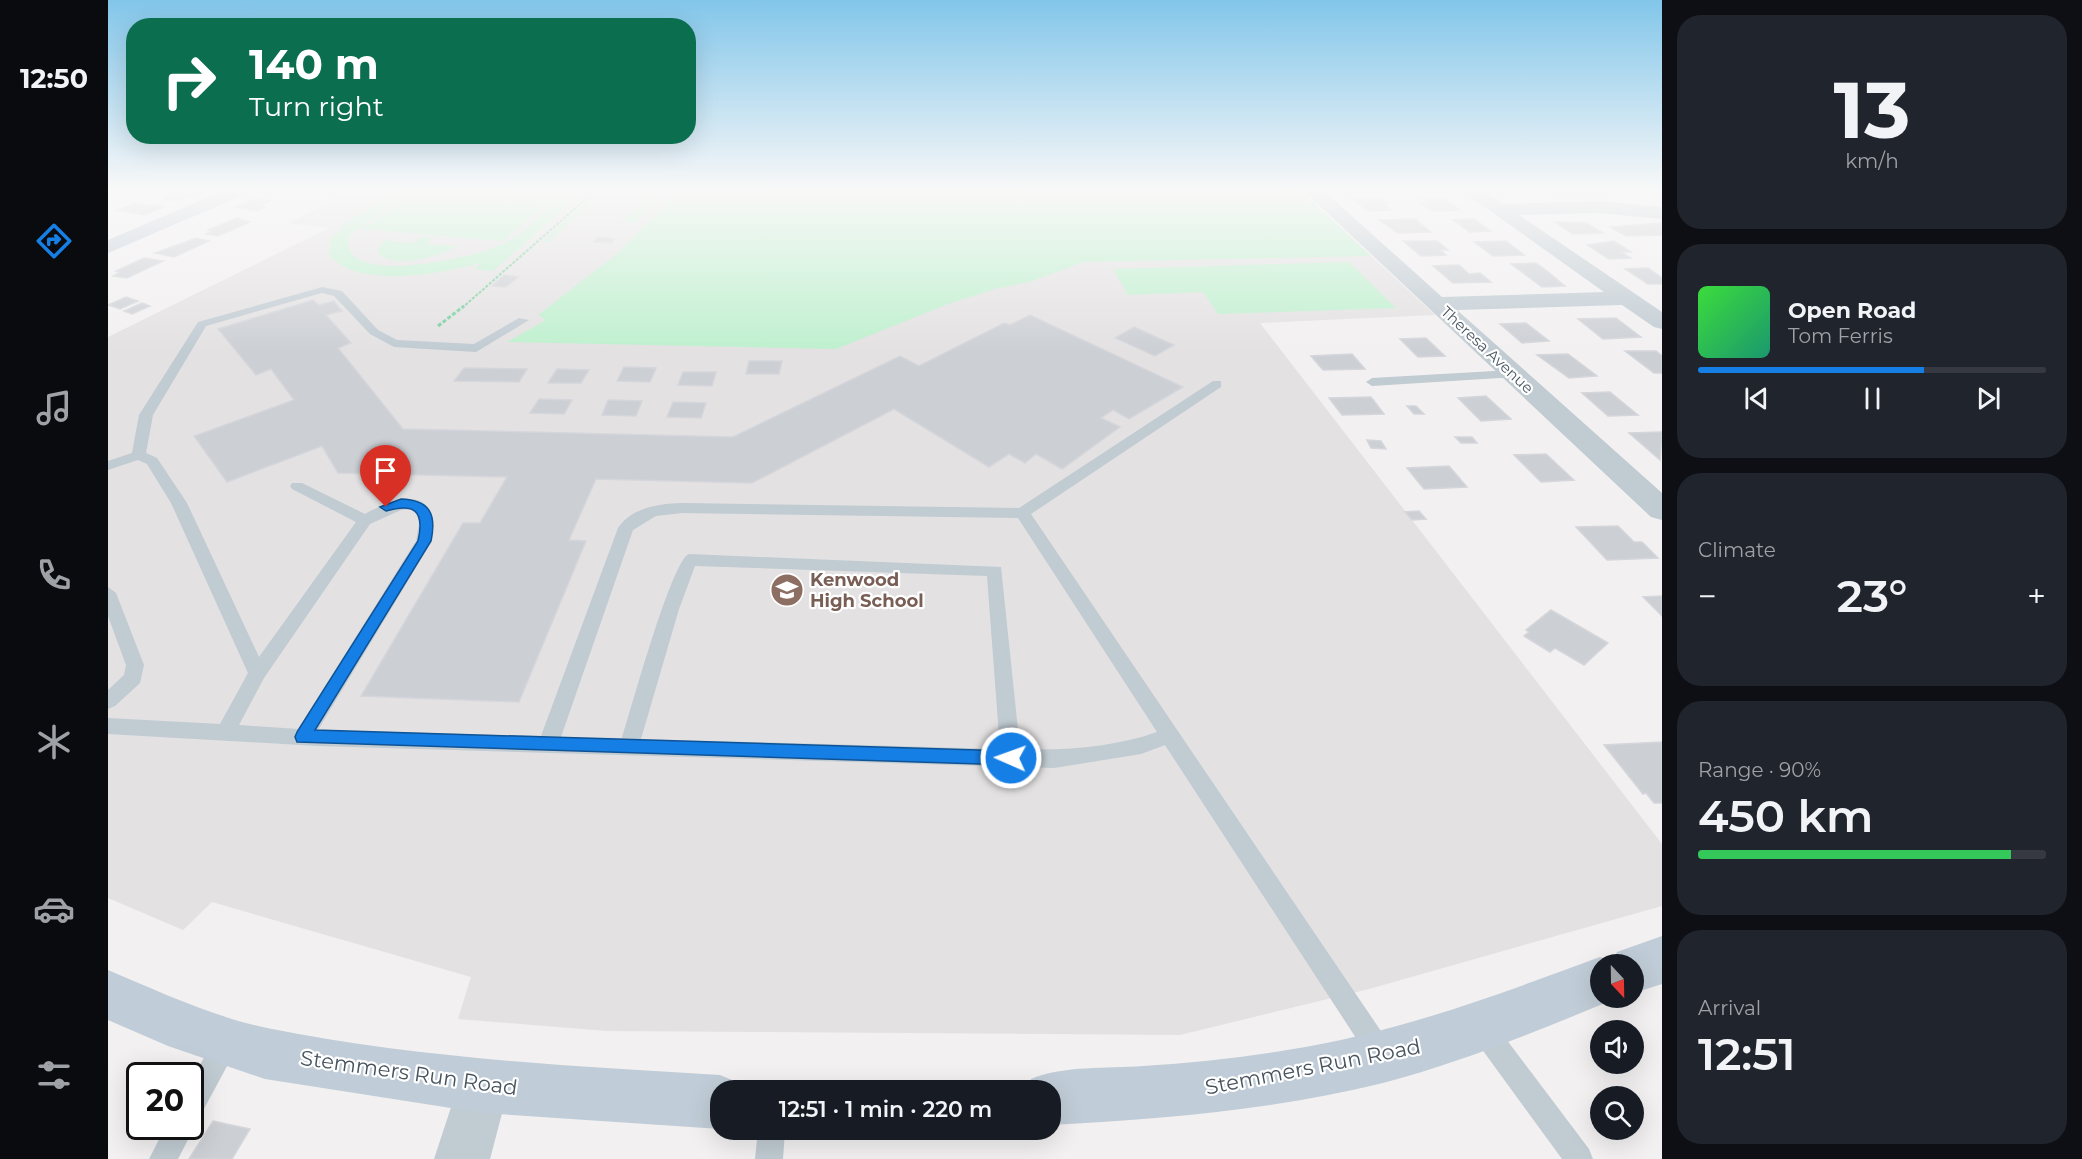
<!DOCTYPE html>
<meta charset="utf-8">
<style>
body{margin:0;font-family:Montserrat,sans-serif;background:#20242c;color:#f1f3f6;height:100vh;display:flex;flex-direction:column;font-size:22px;white-space:nowrap}
*{box-sizing:border-box;margin:0}
p{font-size:20px;color:#9ea1a6}
.icon{flex:none;width:33px;height:33px;fill:none;stroke:currentColor;stroke-width:2;stroke-linecap:round;stroke-linejoin:round}
.map{position:relative;flex:1;overflow:hidden}
.sheet{display:flex;flex-direction:column;gap:15px;padding:15px;background:#0d0f14;width:420px}
.sheet>*{flex:none}
.banner{position:absolute;left:18px;top:18px;width:570px;height:126px;border-radius:24px;box-shadow:0 6px 24px #0002;background:#0b6e4f;color:#fff;overflow:hidden}
.needle{width:39px;rotate:158deg}
.tools{position:absolute;left:1482px;top:954px;display:grid;gap:12px}
.tools a{display:grid;place-items:center;width:54px;height:54px;border-radius:50%;background:#171b24;box-shadow:0 6px 24px #0002;font-size:30px}
.speed{position:absolute;left:18px;top:1062px;display:flex;gap:12px;font-size:30px;font-weight:700;text-align:center}
.speed>*{display:grid;place-content:center;width:78px;height:78px;border-radius:50%;background:#171b24;box-shadow:0 6px 24px #0002;line-height:1}
.speed .limit{border:3px solid #111;border-radius:9px;background:#fff;color:#111}
.pin{position:absolute;display:grid;place-items:center;width:51px;height:51px;color:#fff;margin:-62px -26px;border-radius:50% 50% 50% 0;rotate:-45deg;box-shadow:0 0 6px #0007}
.pin .icon{rotate:45deg}
.me{position:absolute;width:66px;margin:-33px;rotate:272deg;stroke-linejoin:round;filter:drop-shadow(0 0 4px #0008)}
.turn{display:flex;align-items:center;gap:21px;height:126px;padding:0 24px;font-size:27px}
.turn .icon{width:78px;height:78px;stroke-width:2.5}
.turn b{display:block;font-size:42px;line-height:51px}
.big{font-size:45px;font-weight:600;line-height:1.1}
.sheet .tile{flex:1;display:flex;flex-direction:column;justify-content:center;gap:9px;min-width:0;padding:0 21px;border-radius:24px;background:#20242c}
.sheet .dial{align-items:center;gap:0}
.dial b{font-size:78px;line-height:1}
.song{display:flex;align-items:center;gap:18px}
.cover{width:72px;height:72px;border-radius:9px;background:linear-gradient(135deg,hsl(120 70% 55%),hsl(160 70% 35%))}
.played{height:6px;border-radius:3px;background:linear-gradient(90deg,#167fe6 65%,#363941 65%)}
.keys{display:flex;justify-content:space-around;direction:ltr}
.heat{display:flex;justify-content:space-between;align-items:center;font-size:33px;direction:ltr}
.charge{height:9px;border-radius:4px;background:linear-gradient(90deg,#34c759 90%,#363941 0)}
.trip{position:absolute;left:602px;top:1080px;width:351px;height:60px;border-radius:24px;background:#171b24;box-shadow:0 6px 24px #0002;font-weight:600;line-height:60px;text-align:center}
main{display:flex;flex:1;min-height:0}
.menu{display:flex;flex-direction:column;width:108px;justify-content:space-around;align-items:center;background:#090b0e;color:#9ea1a6}
.menu .icon{width:42px;height:42px}
.menu .on{color:#167fe6}
.menu b{font-size:27px;color:#f1f3f6}
.map>svg:first-child{display:block}
.education{fill:#e3e1e2}
.green{fill:#bef0ce}
.building{fill:#cccfd4;stroke:#d4d6db;stroke-width:1.5}
.lines{fill:none;stroke-linecap:round;stroke-linejoin:round}
.path-far1{stroke:#75cf9d;stroke-width:2;stroke-dasharray:3 1.5;stroke-linecap:butt}
.path{stroke:#75cf9d;stroke-width:3;stroke-dasharray:4 2;stroke-linecap:butt}
.lane{fill:#c0cbd2;fill-rule:evenodd}
.street{fill:#c0cbd2;fill-rule:evenodd}
.secondary{fill:#c0ccd7;fill-rule:evenodd}
.route{fill:#167fe6;stroke:#0e5396;stroke-width:1.5}
.labels{text-anchor:middle;stroke-width:4.5;stroke-linejoin:round;paint-order:stroke}
.far-street-label{font-size:15px;fill:#47545e;stroke:#fff}
.education-label{font-size:18px;font-weight:bold;fill:#785e54;stroke:#fff;text-anchor:start}
.near-street-label{font-size:21px;fill:#47545e;stroke:#fff}
</style>
<main>
<nav class="menu">
<b>12:50</b>
<svg class="icon on" aria-label="directions" viewBox="0 0 24 24"><path d="M12 3l9 9-9 9-9-9zM9 14v-3h6M13 9l2 2-2 2"/></svg>
<svg class="icon" aria-label="music" viewBox="0 0 24 24"><path d="M9 18V5l10-2v13"/><circle cx="6" cy="18" r="3"/><circle cx="16" cy="16" r="3"/></svg>
<svg class="icon" aria-label="phone" viewBox="0 0 24 24"><path d="M5 4h4l2 5-3 2q2 4 5 5l2-3 5 2v4C11 20 4 13 5 4z"/></svg>
<svg class="icon" aria-label="climate" viewBox="0 0 24 24"><path d="M12 3v18M4 7l16 10M4 17L20 7"/></svg>
<svg class="icon" aria-label="car" viewBox="0 0 24 24"><path d="M5 17H2v-5l4-1 3-4h7l3 4 3 1v5h-3M9 17h6M6 11h13"/><circle cx="7" cy="17" r="2"/><circle cx="17" cy="17" r="2"/></svg>
<svg class="icon" aria-label="filters" viewBox="0 0 24 24"><path d="M4 7h16M4 17h16"/><circle cx="9" cy="7" r="2"/><circle cx="15" cy="17" r="2"/></svg>
</nav>
<div class="map">
<svg width="1554" height="1159" viewBox="0 0 1554 1159">
<rect width="100%" height="100%" fill="#f2f0f0"/>
<!-- education -->
<path class="education" d="M247 190H1192L1327 315 1152 323 1554 844V906L1261 989 1072 1035 499 1031 350 1019 363 977 104 902 75 930 0 898V337L221 228 180 223Z"/>
<!-- green -->
<g class="green">
<path d="M289 190H306L242 235C226 291 371 256 392 245 418 233 439 208 461 190H478L385 271 367 269 373 263C334 273 251 290 221 255L222 239 239 222Z"/>
<path d="M312 190H455L395 241 253 229Z"/>
<path d="M492 190H498L440 242H434Z"/>
<path d="M545 190H559L527 223 513 222Z"/>
<path d="M571 190H1192L1263 256 976 262 921 282 887 289 840 304 728 349 399 342 438 320 430 315 510 253Z"/>
<path d="M313 237 325 238 319 244 348 246C331 257 282 271 269 251L276 240 306 243Z"/>
<path d="M1241 262 1288 308 1110 314 1095 292 1020 295 1005 269Z"/>
</g>
<!-- building -->
<g class="building">
<path d="M69 190 88 194 69 201 55 199Z"/>
<path d="M1445 190H1492L1498 195 1449 193Z"/>
<path d="M1267 198 1283 203 1275 204 1283 210 1260 211 1244 199Z"/>
<path d="M1313 198H1336L1352 210 1324 211 1313 203H1319Z"/>
<path d="M147 199 162 201 151 206 157 207 149 211 127 207Z"/>
<path d="M28 203 55 207 37 215 10 210Z"/>
<path d="M129 218 142 222 110 236 98 234 104 231 100 230Z"/>
<path d="M1307 219 1323 232 1290 233 1271 220Z"/>
<path d="M1366 219 1383 231 1362 232 1345 220Z"/>
<path d="M1447 222 1478 223 1495 233 1465 234Z"/>
<path d="M1554 223V235L1518 236 1502 227Z"/>
<path d="M489 237 507 239 503 243 485 242Z"/>
<path d="M88 238 101 241 66 257 47 253Z"/>
<path d="M1295 241H1329L1340 250H1332L1338 255 1313 256Z"/>
<path d="M1398 241 1416 255 1385 256 1366 242Z"/>
<path d="M1506 241 1523 252H1513L1523 258 1501 259 1479 245Z"/>
<path d="M36 258 55 261 19 278 5 276 12 272 8 271Z"/>
<path d="M1428 263 1439 271 1457 286 1434 287 1403 264Z"/>
<path d="M1351 265 1361 274 1372 273 1383 282 1345 283 1325 266Z"/>
<path d="M1540 268 1554 278V284H1540L1517 269Z"/>
<path d="M396 275 410 277 398 287 384 286Z"/>
<path d="M18 297 30 301 12 309 0 305Z"/>
<path d="M205 300 211 305 226 301 234 311 218 315 243 343 230 348 295 429 625 437 792 356 811 366 896 323 902 325 922 315 1075 387 1021 419 1005 410 993 418 1012 427 954 469 928 454 917 463 901 454 881 467 786 409 644 483 488 479 461 540 478 541 411 702 253 696 355 523H372L399 477 230 473 214 446 119 482 86 436 186 400 163 369 148 375 110 329Z"/>
<path d="M34 303 42 306 24 314 16 311Z"/>
<path d="M1508 318 1533 337 1495 339 1470 319Z"/>
<path d="M1418 323 1441 341 1414 343 1392 324Z"/>
<path d="M1026 327 1066 345 1047 356 1007 338Z"/>
<path d="M1318 338 1337 356 1310 357 1292 339Z"/>
<path d="M1517 351H1548L1554 356V373H1546Z"/>
<path d="M1244 354 1257 369 1215 370 1203 356Z"/>
<path d="M1460 354 1489 376 1461 378 1429 355Z"/>
<path d="M641 361H674L671 374H638Z"/>
<path d="M516 367 548 368 542 382 509 381Z"/>
<path d="M356 368 419 369 411 382 346 381Z"/>
<path d="M449 369 481 370 473 383H440Z"/>
<path d="M575 372H608L604 386 570 385Z"/>
<path d="M1502 392 1530 415 1500 416 1474 393Z"/>
<path d="M1378 396 1403 419 1373 421 1350 398Z"/>
<path d="M1263 397 1276 414 1234 415 1221 398Z"/>
<path d="M431 399 464 400 456 414 422 413Z"/>
<path d="M500 400 534 401 528 416 494 415Z"/>
<path d="M565 402 598 403 593 418 559 417Z"/>
<path d="M1299 406H1308L1316 414H1306Z"/>
<path d="M1554 432 1552 460 1521 433Z"/>
<path d="M1347 437H1364L1369 443H1353Z"/>
<path d="M1259 440 1273 441 1278 449 1263 448Z"/>
<path d="M1438 454 1466 480 1433 482 1406 455Z"/>
<path d="M1341 466 1359 487 1316 489 1299 468Z"/>
<path d="M1311 511 1318 519 1304 520 1297 512Z"/>
<path d="M1510 526 1526 542H1534L1550 558 1499 560 1468 527Z"/>
<path d="M1554 596V616L1535 597Z"/>
<path d="M1443 610 1500 643 1476 665 1447 648 1442 652 1416 636 1421 632 1418 630Z"/>
<path d="M1554 742V803H1546L1538 793 1535 794 1496 745Z"/>
<path d="M105 1121 142 1129 124 1159H81Z"/>
</g>
<g class="lines">
<!-- path-far1 -->
<path class="path-far1" d="M354 308 488 190"/>
<!-- path -->
<path class="path" d="M330 326 356 306"/>
<!-- lane -->
<g class="lane">
<path d="M214 287 234 291 270 330 289 340 366 344 411 318 421 320 368 352 286 347 262 334 226 296 214 293 98 326 45 415 38 453 49 458 79 503 151 657 248 522 184 489 182 486 184 483H194L257 514C292 494 332 486 324 541L210 730 433 736 510 528C524 507 551 504 574 503L911 508 1105 381H1113V387L923 514 1281 1043 1285 1052 1281 1061 1272 1065 1263 1061 1057 745 1033 754 946 768 210 746 0 734V718L112 724 140 673 63 503 39 464 30 460 0 470V461L24 453 31 415 90 322ZM293 510 302 509 309 514 311 524 308 541 190 729 131 725 156 678 262 524ZM574 513 910 518 1049 732C1007 747 956 751 912 749L893 567 581 554C564 559 522 713 514 738L453 737 525 530 548 516ZM587 566 879 576 892 749 533 739 571 609Z"/>
<path d="M1404 370 1408 371V377L1264 386 1258 382 1264 378Z"/>
<path d="M0 587 8 593 36 665 32 683 7 706 0 709V690L16 675 18 665 0 616Z"/>
<path d="M1374 1015 1383 1019 1481 1149 1485 1159H1454L1365 1037 1361 1028 1365 1019Z"/>
<path d="M118 1031 127 1035 131 1044 91 1118 85 1121 87 1126 70 1159H41L58 1126H82V1082L109 1035Z"/>
<path d="M650 1130H677L675 1159H647Z"/>
</g>
<!-- street -->
<g class="street">
<path d="M1195 190H1215L1334 297 1496 292 1353 190H1374L1395 204 1491 201 1554 207V219L1491 213 1411 215 1554 312V329L1546 327 1514 305 1349 310 1554 493V520L1543 517Z"/>
<path d="M375 1061 394 1068 401 1087 382 1159H326L356 1068Z"/>
</g>
<!-- secondary -->
<g class="secondary">
<path d="M117 190H141L138 194 0 253V240Z"/>
<path d="M1554 936V984L1526 993V964H1492V998H1509C1432 1030 1355 1062 1275 1083 1166 1110 1054 1119 942 1125V1090H919L923 1079C957 1065 998 1069 1035 1066 1083 1063 1132 1058 1179 1050 1289 1033 1389 995 1492 957L1505 962 1509 952Z"/>
<path d="M0 970C50 991 105 1017 159 1028 308 1058 460 1066 612 1075L631 1083 634 1090H612V1129L375 1113 157 1079 60 1046 0 1020Z"/>
</g>
</g>
<!-- sky -->
<linearGradient id="sky" x2="0" y2="1"><stop stop-color="#82c6ea"/><stop offset="0.54" stop-color="#f9f8f8"/><stop offset="1" stop-color="#f9f8f8" stop-opacity="0"/></linearGradient>
<rect width="1554" height="352" fill="url(#sky)"/>
<!-- route -->
<path class="route" d="M293 499C321 500 329 513 323 541L207 730 903 751 909 753 911 758 909 763 903 765 189 742 187 737 189 732 310 541C317 510 306 503 278 511L272 507Z"/>
<!-- icons -->
<defs>
<symbol id="school-disc" viewBox="-11 -11 22 22"><circle r="9.5" fill="#8d6e63" stroke="#fff"/><path d="M0-5L7-2L0 1L-7-2ZM-4 1L0 2.5L4 1V4Q0 6-4 4Z" fill="#fff"/></symbol>
</defs>
<g fill-rule="evenodd">
<use href="#school-disc" x="660" y="571" width="38" height="38"/>
</g>
<g class="labels">
<!-- far-street labels -->
<g class="far-street-label">
<text transform="translate(1379 350) rotate(43)" y="5">Theresa Avenue</text>
</g>
<!-- education labels -->
<g class="education-label">
<text x="702" y="586">Kenwood<tspan x="702" dy="21">High School</tspan></text>
</g>
<!-- near-street labels -->
<g class="near-street-label">
<text transform="translate(1205 1067) rotate(-11)" y="7">Stemmers Run Road</text>
<text transform="translate(301 1073) rotate(8)" y="7">Stemmers Run Road</text>
</g>
</g>
</svg>
<div class="tools">
<a><svg class="needle" viewBox="-14 -14 28 28"><path d="M0-13l5 13h-10z" fill="#e53935"/><path d="M0 13l5-13h-10z" fill="#9ea1a6"/></svg></a>
<a><svg class="icon" aria-label="sound" viewBox="0 0 24 24"><path d="M4 9h4l5-4v14l-5-4H4zM17 9q2 3 0 6"/></svg></a>
<a><svg class="icon" aria-label="search" viewBox="0 0 24 24"><circle cx="10" cy="10" r="6"/><path d="M15 15l6 6"/></svg></a>
</div>
<div class="speed"><div class="limit">20</div></div>
<div class="pin" style="left:278px;top:507px;background:#d93025"><svg class="icon" aria-label="arrive" viewBox="0 0 24 24"><path d="M6 21V4h12l-3 4 3 4H6"/></svg></div>
<svg class="me" style="left:903px;top:758px" viewBox="-20 -20 40 40"><circle r="17" fill="#167fe6" stroke="#fff" stroke-width="3"/><path d="M0-11L8 9 0 5-8 9z" fill="#fff"/></svg>
<div class="trip">12:51 · 1 min · 220 m</div>
<div class="banner">
<div class="turn"><svg class="icon" aria-label="right" viewBox="0 0 24 24"><path d="M7 20v-9h11M14 6l5 5-5 5"/></svg><div><b>140 m</b>Turn right</div></div>
</div>
</div>
<section class="sheet">
<div class="tile dial"><b>13</b><p>km/h</p></div>
<div class="tile">
<div class="song"><i class="cover"></i><div><b>Open Road</b><p>Tom Ferris</p></div></div>
<div class="played"></div>
<div class="keys"><svg class="icon" aria-label="previous" viewBox="0 0 24 24"><path d="M18 5L8 12l10 7zM5 5v14"/></svg><svg class="icon" aria-label="pause" viewBox="0 0 24 24"><path d="M8 5v14M16 5v14"/></svg><svg class="icon" aria-label="next" viewBox="0 0 24 24"><path d="M6 5l10 7-10 7zM19 5v14"/></svg></div>
</div>
<div class="tile"><p>Climate</p>
<div class="heat"><a>−</a><b class="big">23°</b><a>+</a></div>
</div>
<div class="tile"><p>Range · 90%</p><b class="big">450 km</b><div class="charge"></div></div>
<div class="tile"><p>Arrival</p><b class="big">12:51</b></div>
</section>
</main>
